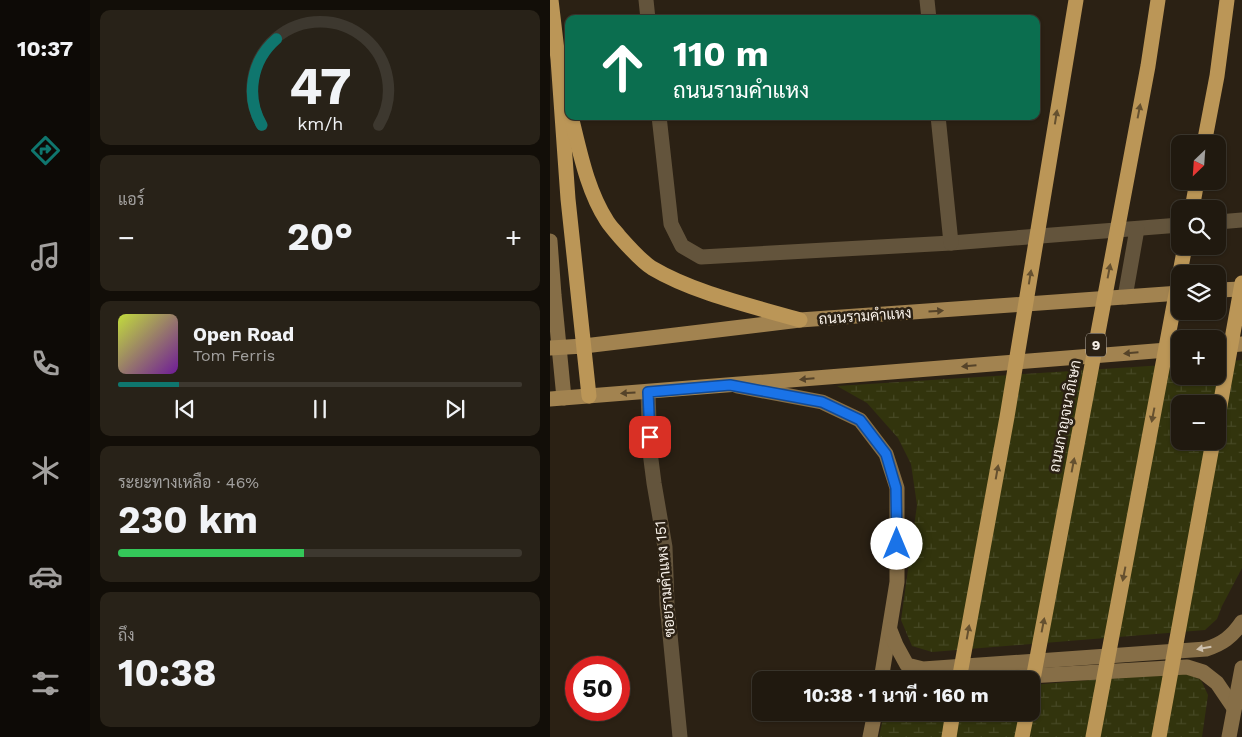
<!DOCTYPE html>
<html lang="th">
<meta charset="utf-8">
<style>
body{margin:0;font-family:"Work Sans",Sarabun,sans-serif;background:#282218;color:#f1f3f6;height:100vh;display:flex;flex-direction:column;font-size:19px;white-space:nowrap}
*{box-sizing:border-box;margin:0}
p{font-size:16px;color:#a2a09e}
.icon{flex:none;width:28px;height:28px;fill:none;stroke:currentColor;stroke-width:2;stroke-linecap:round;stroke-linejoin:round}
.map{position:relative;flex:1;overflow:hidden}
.sheet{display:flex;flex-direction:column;gap:10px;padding:10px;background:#120e08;width:460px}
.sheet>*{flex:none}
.hud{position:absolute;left:15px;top:15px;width:475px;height:105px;border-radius:10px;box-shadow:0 1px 4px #0004,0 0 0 1px #3d382f;background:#0b6e4f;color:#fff;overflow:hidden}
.needle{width:32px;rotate:205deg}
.buttons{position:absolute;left:621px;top:135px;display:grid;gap:10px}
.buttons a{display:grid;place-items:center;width:55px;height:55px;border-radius:10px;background:#20190f;box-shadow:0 1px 4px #0004,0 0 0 1px #3d382f;font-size:25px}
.speed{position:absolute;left:15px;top:656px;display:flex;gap:10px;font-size:25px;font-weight:700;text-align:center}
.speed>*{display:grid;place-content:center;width:65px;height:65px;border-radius:50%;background:#20190f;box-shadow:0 1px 4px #0004,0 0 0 1px #3d382f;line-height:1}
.speed .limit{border:8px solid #d22;background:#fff;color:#111}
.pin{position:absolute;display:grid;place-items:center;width:42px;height:42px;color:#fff;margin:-21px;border-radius:10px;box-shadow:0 2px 8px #0006}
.me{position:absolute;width:55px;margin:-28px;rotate:0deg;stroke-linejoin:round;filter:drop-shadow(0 0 4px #0008)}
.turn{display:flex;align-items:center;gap:18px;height:105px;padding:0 25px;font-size:22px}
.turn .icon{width:65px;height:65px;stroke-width:2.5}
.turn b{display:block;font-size:35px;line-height:42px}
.big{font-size:38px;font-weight:700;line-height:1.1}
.sheet .widget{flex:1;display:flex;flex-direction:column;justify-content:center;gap:8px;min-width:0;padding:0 18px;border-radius:10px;background:#282218}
.sheet .dial{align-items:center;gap:0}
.dial svg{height:130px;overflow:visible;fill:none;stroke:#3d382f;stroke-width:7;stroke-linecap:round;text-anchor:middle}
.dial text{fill:#f1f3f6;stroke:none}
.song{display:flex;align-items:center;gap:15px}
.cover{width:60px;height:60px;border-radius:8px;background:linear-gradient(135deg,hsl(70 70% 55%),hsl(280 70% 35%))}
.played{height:5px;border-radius:2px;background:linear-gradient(90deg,#0f766e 15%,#3d382f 15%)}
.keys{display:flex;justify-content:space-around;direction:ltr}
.heat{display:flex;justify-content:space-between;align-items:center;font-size:28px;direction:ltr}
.charge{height:8px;border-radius:4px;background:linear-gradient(90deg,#34c759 46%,#3d382f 0)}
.trip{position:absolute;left:202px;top:671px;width:288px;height:50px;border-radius:10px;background:#20190f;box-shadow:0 1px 4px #0004,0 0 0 1px #3d382f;font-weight:700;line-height:50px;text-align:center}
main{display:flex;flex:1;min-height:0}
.menu{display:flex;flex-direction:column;width:90px;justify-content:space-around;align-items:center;background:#0d0a06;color:#a2a09e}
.menu .icon{width:35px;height:35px}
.menu .current{color:#0f766e}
.menu b{font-size:22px;color:#f1f3f6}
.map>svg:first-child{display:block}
.wetland{fill:url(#wetland-marsh);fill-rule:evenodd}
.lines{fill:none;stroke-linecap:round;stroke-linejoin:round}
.minor{stroke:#63543c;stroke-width:15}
.secondary{stroke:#866e47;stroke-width:15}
.primary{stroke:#a28350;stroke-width:15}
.motorway{stroke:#bb9657;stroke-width:15}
.motorway-bridge{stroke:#bb9657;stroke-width:15}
.oneway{fill:#65502f}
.oneway2{fill:#554329}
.oneway3{fill:#cfc2b0}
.route-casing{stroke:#114b97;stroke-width:12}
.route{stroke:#1a73e8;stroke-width:9}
.labels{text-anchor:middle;stroke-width:5;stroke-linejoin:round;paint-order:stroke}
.shield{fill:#2b2114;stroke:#bab2a8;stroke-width:1}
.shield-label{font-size:14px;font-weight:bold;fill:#f7f0e8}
.street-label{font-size:15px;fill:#f7f0e8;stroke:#2b2114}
</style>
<main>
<nav class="menu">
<b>10:37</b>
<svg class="icon current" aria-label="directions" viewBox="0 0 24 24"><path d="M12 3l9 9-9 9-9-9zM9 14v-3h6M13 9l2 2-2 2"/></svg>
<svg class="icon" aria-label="music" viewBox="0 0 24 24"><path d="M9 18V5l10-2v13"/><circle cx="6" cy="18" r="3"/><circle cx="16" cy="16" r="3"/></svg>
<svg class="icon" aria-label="phone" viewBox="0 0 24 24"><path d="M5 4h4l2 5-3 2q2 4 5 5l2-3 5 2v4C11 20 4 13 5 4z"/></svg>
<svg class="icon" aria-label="climate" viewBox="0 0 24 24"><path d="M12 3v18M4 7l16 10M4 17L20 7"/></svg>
<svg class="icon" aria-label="car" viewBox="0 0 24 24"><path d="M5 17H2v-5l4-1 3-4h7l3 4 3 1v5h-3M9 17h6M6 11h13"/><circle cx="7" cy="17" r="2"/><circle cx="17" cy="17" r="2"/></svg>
<svg class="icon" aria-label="filters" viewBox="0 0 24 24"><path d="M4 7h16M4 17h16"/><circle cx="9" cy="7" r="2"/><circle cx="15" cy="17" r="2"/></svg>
</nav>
<section class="sheet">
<div class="widget dial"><svg viewBox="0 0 100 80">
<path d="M14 69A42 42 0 1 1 86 69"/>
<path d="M14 69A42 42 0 0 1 23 16" stroke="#0f766e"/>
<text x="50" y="56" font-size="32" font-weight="700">47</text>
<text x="50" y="72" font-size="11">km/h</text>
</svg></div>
<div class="widget"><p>แอร์</p>
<div class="heat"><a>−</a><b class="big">20°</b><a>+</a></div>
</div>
<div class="widget">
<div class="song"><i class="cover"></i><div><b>Open Road</b><p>Tom Ferris</p></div></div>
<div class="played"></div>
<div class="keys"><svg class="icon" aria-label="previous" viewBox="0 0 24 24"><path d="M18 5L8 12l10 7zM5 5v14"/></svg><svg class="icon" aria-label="pause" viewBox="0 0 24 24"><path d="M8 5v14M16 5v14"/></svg><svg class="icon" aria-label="next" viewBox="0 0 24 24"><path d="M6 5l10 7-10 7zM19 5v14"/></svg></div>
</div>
<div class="widget"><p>ระยะทางเหลือ · 46%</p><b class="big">230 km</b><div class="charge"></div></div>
<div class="widget"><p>ถึง</p><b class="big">10:38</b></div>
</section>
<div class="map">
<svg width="692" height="737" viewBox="0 0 692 737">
<defs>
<pattern id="wetland-marsh" width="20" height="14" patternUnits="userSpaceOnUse" patternTransform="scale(1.25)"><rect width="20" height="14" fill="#32340d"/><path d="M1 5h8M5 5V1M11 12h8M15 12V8" fill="none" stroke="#464824"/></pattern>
</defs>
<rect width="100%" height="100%" fill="#2b2114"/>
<!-- wetland -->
<g class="wetland">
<path d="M692 360V568L672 606 667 619 655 630 382 652 362 646 351 620 367 505 361 464 348 438 317 403 287 386 630 364V376H668V362ZM630 404H668V441H630Z"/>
<path d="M634 672 651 680 658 695 652 737H329L334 714 336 713 481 712V685Z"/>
</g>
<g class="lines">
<!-- minor -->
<g class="minor">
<path d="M96 0 98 19"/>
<path d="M377 0 379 19"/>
<path d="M109 116 121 224 132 246 151 257 401 243 630 225"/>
<path d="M388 116 401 243"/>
<path d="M668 222 692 220"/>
<path d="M575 297 587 229"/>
<path d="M98 392 100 452 104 483 115 547 117 604 130 737"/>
</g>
<!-- secondary -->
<g class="secondary">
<path d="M0 241 4 295 14 398"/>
<path d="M187 386 272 402 310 420 336 454 347 488V582L331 680"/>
<path d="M340 630 346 645 357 665 373 669 656 649C672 644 682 637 692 622"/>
<path d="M408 680 637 667 653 672 667 683 684 708"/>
<path d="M320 737 325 712"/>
<path d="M679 737 692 668"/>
</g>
<!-- primary -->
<g class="primary">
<path d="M668 290 692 289"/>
<path d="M668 346 692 344"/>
<path d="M0 348 34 346 250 320 630 293"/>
<path d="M0 399 630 349"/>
</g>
<!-- motorway -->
<g class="motorway">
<path d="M1 0 8 59 18 199 39 396"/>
<path d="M21 116C30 152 37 190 57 221 60 226 65 231 69 236 77 245 91 261 102 268 144 293 202 306 250 320"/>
<path d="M654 144 667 76 677 0"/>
<path d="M642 209 647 181"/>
<path d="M399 737 403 712"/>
<path d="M472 737 477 712"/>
</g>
<!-- motorway-bridge -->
<g class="motorway-bridge">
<path d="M668 417 692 283"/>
<path d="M409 680 457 417 526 0"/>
<path d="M481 690 598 66 608 0"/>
<path d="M543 737 635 246"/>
<path d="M609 737 663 441"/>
</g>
</g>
<!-- one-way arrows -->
<defs><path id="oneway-solid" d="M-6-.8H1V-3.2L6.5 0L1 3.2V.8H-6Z" transform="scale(1.25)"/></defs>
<g class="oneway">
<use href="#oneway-solid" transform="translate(589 111) rotate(-79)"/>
<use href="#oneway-solid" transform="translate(506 117) rotate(-81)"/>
<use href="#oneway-solid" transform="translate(559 271) rotate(-79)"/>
<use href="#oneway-solid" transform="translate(480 277) rotate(-81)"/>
<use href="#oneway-solid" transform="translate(603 415) rotate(101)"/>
<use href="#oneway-solid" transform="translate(523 465) rotate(-79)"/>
<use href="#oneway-solid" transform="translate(447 472) rotate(-80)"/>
<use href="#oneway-solid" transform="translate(574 574) rotate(101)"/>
<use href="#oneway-solid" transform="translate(493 625) rotate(-79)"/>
<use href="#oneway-solid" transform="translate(418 632) rotate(-80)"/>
</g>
<g class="oneway2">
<use href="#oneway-solid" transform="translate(386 311) rotate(-4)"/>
<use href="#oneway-solid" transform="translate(581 353) rotate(175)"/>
<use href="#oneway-solid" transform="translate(419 366) rotate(175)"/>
<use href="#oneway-solid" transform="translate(257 379) rotate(175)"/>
<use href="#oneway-solid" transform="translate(78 393) rotate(176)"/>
</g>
<use class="oneway3" href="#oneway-solid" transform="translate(654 648) rotate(170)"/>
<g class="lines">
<defs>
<path id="route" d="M100 437 98 392 180 385 272 402 310 420 336 454 346 488 347 544"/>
</defs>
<!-- route casing -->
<use href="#route" class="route-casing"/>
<!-- route -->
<use href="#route" class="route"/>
</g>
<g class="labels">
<!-- shield labels -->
<rect class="shield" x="536" y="333.5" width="20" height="23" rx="4"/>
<g class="shield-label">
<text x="546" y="350">9</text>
</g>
<!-- street labels -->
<g class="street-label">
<text transform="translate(315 316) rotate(-4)" y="5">ถนนรามคำแหง</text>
<text transform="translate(515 416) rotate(-79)" y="5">ถนนกาญจนาภิเษก</text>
<text transform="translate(115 579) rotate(-95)" y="5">ซอยรามคำแหง 151</text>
</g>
</g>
</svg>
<div class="buttons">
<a><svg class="needle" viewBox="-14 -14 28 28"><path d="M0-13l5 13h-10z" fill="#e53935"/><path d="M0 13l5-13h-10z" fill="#a2a09e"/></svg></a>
<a><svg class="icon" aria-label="search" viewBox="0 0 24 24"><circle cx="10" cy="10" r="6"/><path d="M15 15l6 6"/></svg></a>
<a><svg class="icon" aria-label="layers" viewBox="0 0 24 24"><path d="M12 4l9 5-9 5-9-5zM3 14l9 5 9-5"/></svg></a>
<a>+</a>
<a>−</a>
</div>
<div class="speed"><div class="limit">50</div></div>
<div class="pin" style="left:100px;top:437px;background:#d93025"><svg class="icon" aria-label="arrive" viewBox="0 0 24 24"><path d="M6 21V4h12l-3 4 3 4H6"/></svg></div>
<svg class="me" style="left:347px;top:544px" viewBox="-20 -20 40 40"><circle r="19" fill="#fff"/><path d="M0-13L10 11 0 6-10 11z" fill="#1a73e8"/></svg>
<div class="trip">10:38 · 1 นาที · 160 m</div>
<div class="hud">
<div class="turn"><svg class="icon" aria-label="ahead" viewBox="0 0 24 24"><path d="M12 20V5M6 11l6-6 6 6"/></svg><div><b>110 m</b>ถนนรามคำแหง</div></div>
</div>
</div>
</main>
